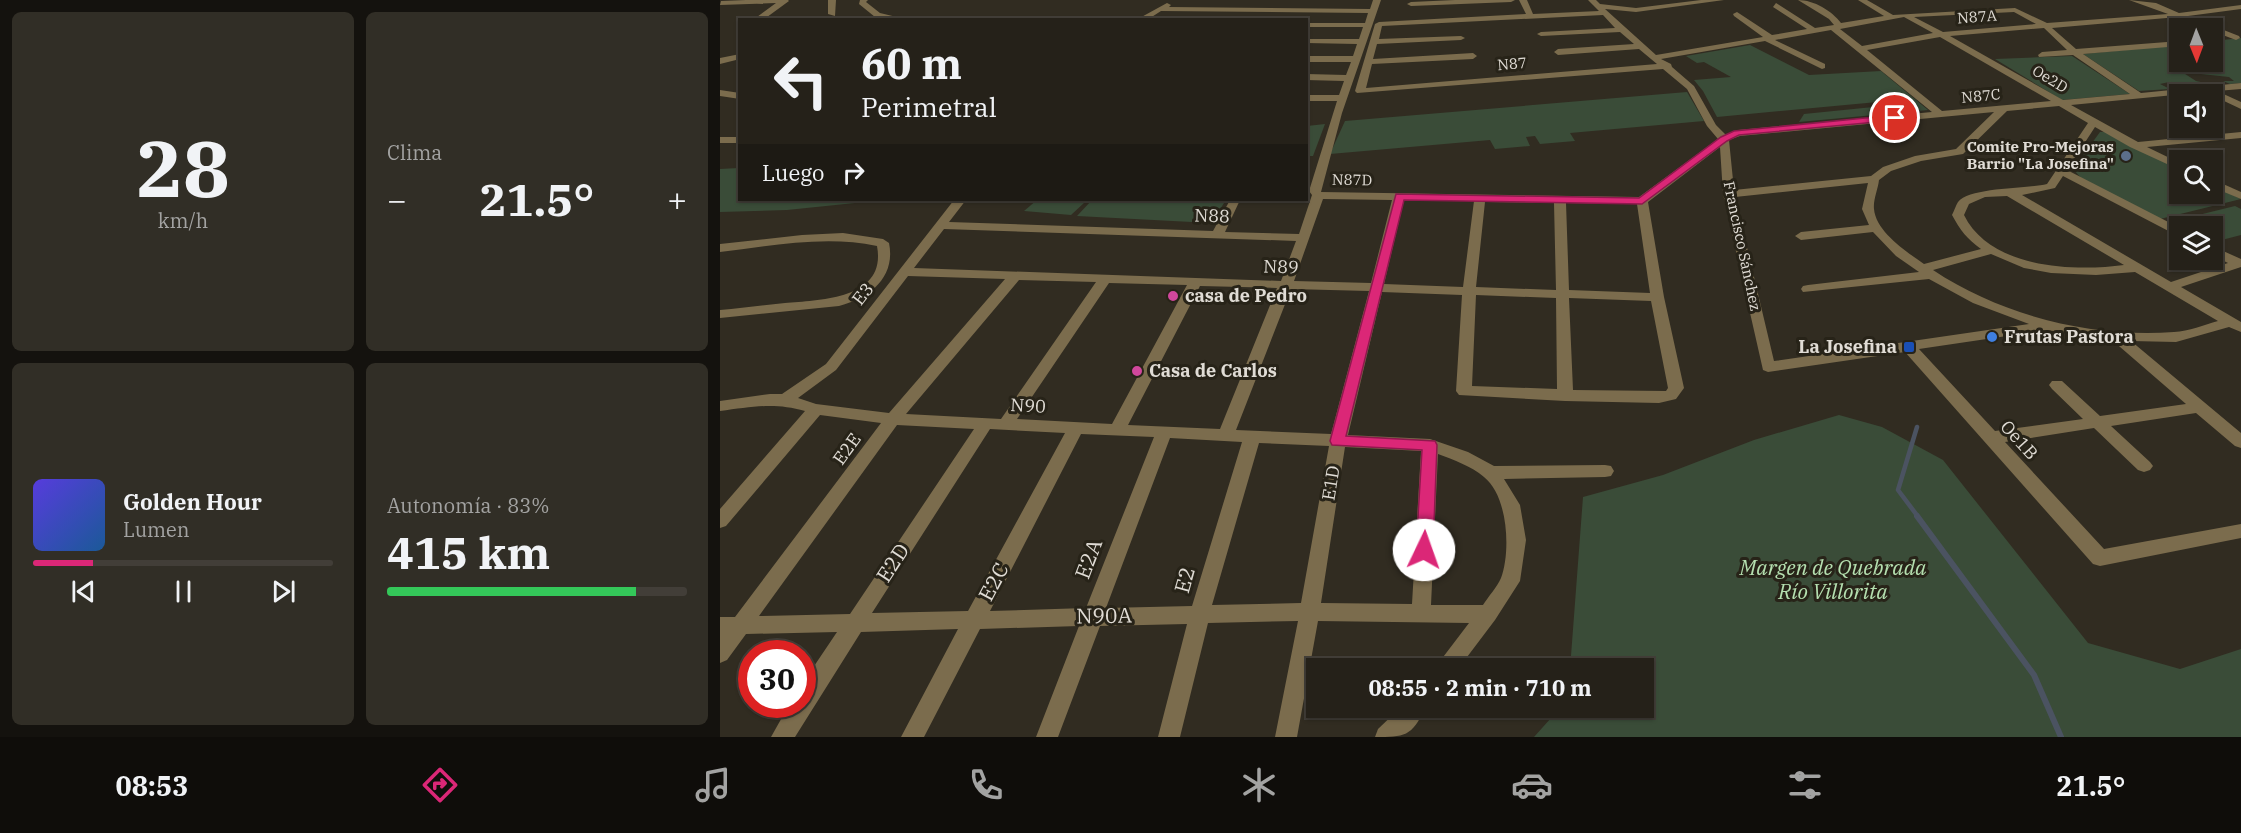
<!DOCTYPE html>
<html lang="es">
<meta charset="utf-8">
<style>
body{margin:0;font-family:"IBM Plex Serif",serif;background:#312e26;color:#f1f3f6;height:100vh;display:flex;flex-direction:column;font-size:22px;white-space:nowrap}
*{box-sizing:border-box;margin:0}
p{font-size:20px;color:#a3a3a2}
.icon{flex:none;width:33px;height:33px;fill:none;stroke:currentColor;stroke-width:2;stroke-linecap:round;stroke-linejoin:round}
.map{position:relative;flex:1;overflow:hidden}
.panel{display:flex;flex-direction:column;gap:12px;padding:12px;background:#14120e;width:720px}
.panel>*{flex:none}
.guide{position:absolute;left:18px;top:18px;width:570px;height:183px;border-radius:0px;box-shadow:0 2px 4px #0004,0 0 0 2px #423e38;background:#252119;color:#f1f3f6;overflow:hidden}
.needle{width:39px;rotate:179deg}
.fabs{position:absolute;left:1449px;top:18px;display:grid;gap:12px}
.fabs a{display:grid;place-items:center;width:54px;height:54px;border-radius:0px;background:#252119;box-shadow:0 2px 4px #0004,0 0 0 2px #423e38;font-size:30px}
.speed{position:absolute;left:18px;top:640px;display:flex;gap:12px;font-size:30px;font-weight:700;text-align:center}
.speed>*{display:grid;place-content:center;width:78px;height:78px;border-radius:50%;background:#252119;box-shadow:0 2px 4px #0004,0 0 0 2px #423e38;line-height:1}
.speed .limit{border:9px solid #d22;background:#fff;color:#111}
.pin{position:absolute;display:grid;place-items:center;width:51px;height:51px;color:#fff;margin:-26px;border:3px solid #fff;border-radius:50%;box-shadow:0 2px 6px #0007}
.me{position:absolute;width:66px;margin:-33px;rotate:3deg;stroke-linejoin:round;filter:drop-shadow(0 0 4px #0008)}
.turn{display:flex;align-items:center;gap:21px;height:126px;padding:0 24px;font-size:27px}
.turn .icon{width:78px;height:78px;stroke-width:2.5}
.turn b{display:block;font-size:42px;line-height:51px}
.then{display:flex;align-items:center;height:57px;padding:0 24px;background:#0003;gap:12px;font-size:22px}
.big{font-size:45px;font-weight:800;line-height:1.1}
.panel .widget{flex:1;display:flex;flex-direction:column;justify-content:center;gap:9px;min-width:0;padding:0 21px;border-radius:9px;background:#312e26}
.panel .dial{align-items:center;gap:0}
.dial b{font-size:78px;line-height:1}
.song{display:flex;align-items:center;gap:18px}
.cover{width:72px;height:72px;border-radius:9px;background:linear-gradient(135deg,hsl(250 70% 55%),hsl(210 70% 35%))}
.played{height:6px;border-radius:3px;background:linear-gradient(90deg,#db2777 20%,#423e38 20%)}
.keys{display:flex;justify-content:space-around;direction:ltr}
.heat{display:flex;justify-content:space-between;align-items:center;font-size:33px;direction:ltr}
.charge{height:9px;border-radius:4px;background:linear-gradient(90deg,#34c759 83%,#423e38 0)}
.panel .tiles{flex:1;display:grid;gap:12px;grid-template-columns:repeat(2,1fr)}
.trip{position:absolute;left:586px;top:658px;width:348px;height:60px;border-radius:0px;background:#252119;box-shadow:0 2px 4px #0004,0 0 0 2px #423e38;font-weight:800;line-height:60px;text-align:center}
.menu{display:flex;height:96px;justify-content:space-around;align-items:center;background:#0f0d0a;color:#a3a3a2}
.menu .icon{width:42px;height:42px}
.menu .selected{color:#db2777}
.menu b{font-size:27px;color:#f1f3f6}
main{display:flex;flex:1;min-height:0}
.map>svg:first-child{display:block}
.green{fill:#3a4c38}
.lines{fill:none;stroke-linecap:round;stroke-linejoin:round}
.stream-far1{stroke:#4b5361;stroke-width:4.5}
.stream{stroke:#4b5361;stroke-width:6}
.minor{fill:#7b6c4d;fill-rule:evenodd}
.route{fill:#db2777;stroke:#8e194d;stroke-width:1.5}
.service-dot{fill:#5c6f8a;stroke:#272318;stroke-width:2}
.hotel-dot{fill:#d1479c;stroke:#272318;stroke-width:2}
.shop-dot{fill:#3f7fe0;stroke:#272318;stroke-width:2}
.transit-dot{fill:#1a4fb4;stroke:#272318;stroke-width:2}
.labels{text-anchor:middle;stroke-width:6;stroke-linejoin:round;paint-order:stroke}
.far-street-label{font-size:15px;fill:#e0dcd5;stroke:#272318}
.far-poi-label{font-size:15px;font-weight:bold;fill:#e0dcd5;stroke:#272318;text-anchor:end}
.street-label{font-size:18px;fill:#e0dcd5;stroke:#272318}
.poi-label{font-size:18px;font-weight:bold;fill:#e0dcd5;stroke:#272318;text-anchor:start}
.near-street-label{font-size:21px;fill:#e0dcd5;stroke:#272318}
.near-park-label{font-size:21px;font-style:italic;fill:#b5e0b0;stroke:#272318}
</style>
<main>
<section class="panel">
<div class="tiles">
<div class="widget dial"><b>28</b><p>km/h</p></div>
<div class="widget"><p>Clima</p>
<div class="heat"><a>−</a><b class="big">21.5°</b><a>+</a></div>
</div>
<div class="widget">
<div class="song"><i class="cover"></i><div><b>Golden Hour</b><p>Lumen</p></div></div>
<div class="played"></div>
<div class="keys"><svg class="icon" aria-label="previous" viewBox="0 0 24 24"><path d="M18 5L8 12l10 7zM5 5v14"/></svg><svg class="icon" aria-label="pause" viewBox="0 0 24 24"><path d="M8 5v14M16 5v14"/></svg><svg class="icon" aria-label="next" viewBox="0 0 24 24"><path d="M6 5l10 7-10 7zM19 5v14"/></svg></div>
</div>
<div class="widget"><p>Autonomía · 83%</p><b class="big">415 km</b><div class="charge"></div></div>
</div>
</section>
<div class="map">
<svg width="1521" height="737" viewBox="0 0 1521 737">
<rect width="100%" height="100%" fill="#312c21"/>
<!-- green -->
<g class="green">
<path d="M1521 38V83L1510 84 1503 81H1514L1509 77 1462 72 1476 81 1495 85 1461 88 1449 82 1440 84 1450 89 1419 91 1363 54 1459 45 1460 62H1492L1493 41Z"/>
<path d="M1030 45 1089 75 1161 71 1208 110 1079 122 1084 114 1183 104 1179 100 997 117 983 91 974 80 1011 77 984 62 977 63 966 56Z"/>
<path d="M1352 56 1410 94 1342 100 1275 59Z"/>
<path d="M967 92 984 121 850 133 855 141 820 144 815 136 806 137 810 146 775 149 770 140 610 154 625 121Z"/>
<path d="M605 124 593 156H587V126Z"/>
<path d="M1380 132H1386L1459 169 1460 194H1492L1493 185 1521 199 1440 219 1362 179 1353 169Z"/>
<path d="M19 168 20 200H164L67 210 0 212V169Z"/>
<path d="M317 200 365 202 351 215 304 211Z"/>
<path d="M372 200H506L491 223 357 216Z"/>
<path d="M1515 206 1521 209V235L1494 242 1493 241 1492 226H1465L1454 221Z"/>
<path d="M1119 415 1162 427 1223 460 1368 643 1460 669 1521 649V737H814L840 708H924V669H850L863 497 943 475 1034 440Z"/>
</g>
<g class="lines">
<!-- stream-far1 -->
<path class="stream-far1" d="M1197 427 1178 490 1199 518"/>
<!-- stream -->
<path class="stream" d="M1197 516 1314 675 1341 737"/>
<!-- minor -->
<g class="minor">
<path d="M26 0H68L69 1 43 20H33L56 3 0 5 1 1Z"/>
<path d="M108 0H116L115 16 108 14Z"/>
<path d="M140 0H148L146 2 160 13 189 20 155 17 139 4Z"/>
<path d="M653 0H661L622 113 601 192 919 197 998 139 987 126 967 89 943 69 637 93 635 91 655 24 659 22 806 14 799 0H807L813 14 879 11 868 0H876L880 4 916 8 981 0H1004L916 12 885 9 936 55 1043 37 1014 16 1013 14 1017 12 1052 35 1087 29 1053 7 1056 3 1095 28 1114 25 1109 19 1078 0C1094 0 1112 11 1121 23L1164 16 1138 0H1147L1173 15 1295 8 1327 23 1448 14 1409 0 1436 3 1459 13 1521 5V9L1468 16 1519 36 1520 38 1516 40 1492 31V28H1485L1458 17 1332 28 1356 49 1460 41V46L1363 54 1421 93 1521 83V89L1497 91 1521 102V109L1485 92 1351 105 1418 142 1521 132V138L1427 147 1460 163V170L1410 147 1375 127 1347 170 1460 228V237L1343 176 1335 188 1302 195 1451 282 1508 263 1492 255V246L1521 259V267L1461 287 1521 322V332L1509 327 1456 342 1411 341 1521 433V448L1515 446 1476 413 1391 426 1430 462 1433 466 1430 470 1424 472 1418 470 1374 428 1285 442 1384 549 1521 524V538L1380 566 1373 564 1185 352 1048 372 1043 370 1003 194 1000 147 928 202 944 297 964 388 956 399 939 403 845 401 739 395 736 391 742 295 662 292 628 435 710 439 748 452 774 466 885 465 891 466 894 471 891 476 885 477 784 479 800 505 806 540 800 581 775 620 738 669H714L749 623 598 621 577 737H555L578 621 488 623 460 737H438L467 624 380 626 338 737H316L359 626 260 629 204 737H181L238 629 141 632 75 737H51L69 705H82V684L117 632 26 634 7 660 0 663V617H15L161 423 100 415 6 526 0 528V509L85 411C54 402 32 407 0 411V401L50 394H62L106 364 234 200H246L229 222 493 231 510 200H520L505 232 579 234 592 195 589 191 617 101H586V95H619L624 81 586 80V74L626 75 631 62H586V56H633L637 44 586 43V39H639L643 27H586V23H645L648 13 441 11 427 20H416L447 3 451 5 449 7 650 9ZM1294 12 1316 24 1223 32 1194 17ZM883 15 895 28 821 32 817 34 821 36 900 32 914 44 838 49 834 52 838 55 919 49 937 64 646 88 652 64 753 59 757 56 753 53 653 59 657 44 741 40 745 38 741 36 659 39 662 26ZM1184 17 1213 33 1142 46 1120 29ZM1324 28 1347 50 1322 52 1318 55 1319 57 1353 55 1410 94 1343 100 1230 36ZM1111 30 1212 112 1018 130 1006 135 996 125 974 86 952 67 951 64 941 59 1045 41 1102 69 1105 68V64L1055 40ZM1220 37 1331 101 1222 111 1147 50ZM1339 106 1368 123 1327 184C1307 189 1250 187 1238 202 1236 205 1234 211 1232 215 1240 230 1247 239 1261 249L1204 264C1187 252 1156 232 1154 209 1153 200 1158 189 1159 180L1171 171 1201 161 1243 154 1287 111ZM1274 112 1236 149 1195 156 1163 167 1151 176 1014 190 1009 140 1020 136ZM1148 183 1142 209 1149 225 1081 232 1075 236 1081 240 1153 232 1176 256 1199 272 1088 285 1083 286 1081 289 1083 292 1209 279 1253 303 1309 324 1054 361 1015 197ZM1287 196 1404 265C1352 272 1270 268 1244 215L1249 204 1265 197ZM603 199 672 200 651 283 574 281ZM684 200 754 201 743 287 664 284ZM765 202 834 203 836 290 756 287ZM846 203 917 204 930 293 849 290ZM224 229 576 241 561 281 194 268ZM1271 254 1304 268 1331 273 1376 275 1415 272 1498 321C1484 325 1469 331 1454 332 1372 338 1282 316 1213 270ZM188 276 285 279 169 413 96 404 78 398 116 370ZM299 280 376 282 281 419 186 414ZM389 283 467 285 392 424 297 419ZM480 286 557 288 500 429 408 425ZM571 289 649 291 611 434 516 430ZM756 295 836 298 837 389 752 386ZM849 298 931 301 948 388 946 391 853 390ZM1327 330 1392 340 1466 404 1380 416 1342 381H1332L1329 385 1332 389 1363 419 1275 431 1199 349ZM177 425 254 429 130 614 39 616ZM270 429 345 433 248 611 152 613ZM361 434 434 437 366 608 270 611ZM450 438 522 442 472 606 386 608ZM539 443 609 446 581 603 492 605ZM625 447 701 451 692 604 601 603ZM718 454C734 460 751 466 764 477 788 496 791 551 781 578 777 587 768 597 763 605H711Z"/>
<path d="M735 0H795L791 2 691 6 687 4 691 2Z"/>
<path d="M20 54V59L0 64V58Z"/>
<path d="M0 90 20 93V99L0 96Z"/>
<rect x="0" y="137" width="20" height="6"/>
<path d="M1492 179 1521 192V199L1492 187Z"/>
<path d="M123 233 163 239 169 243C176 277 150 298 119 306L0 318V310C22 308 43 305 65 303 101 300 167 299 157 246 105 235 52 246 0 252V244L82 235Z"/>
<path d="M680 708H705C692 737 684 737 655 737L658 729Z"/>
</g>
</g>
<!-- route -->
<path class="route" d="M1175 115 1180 118 1178 120 1019 135 1007 141 922 204 684 200 626 436 715 441 717 445 713 550 710 555 704 557 698 555 696 550 702 450 612 445 610 441 676 194 919 198 1001 137 1014 131Z"/>
<!-- markers -->
<circle class="service-dot" cx="1406" cy="156" r="6"/>
<g class="hotel-dot">
<circle cx="453" cy="296" r="6"/>
<circle cx="417" cy="371" r="6"/>
</g>
<circle class="shop-dot" cx="1272" cy="337" r="6"/>
<rect class="transit-dot" x="1183" y="341" width="12" height="12" rx="3"/>
<g class="labels">
<!-- far-street labels -->
<g class="far-street-label">
<text transform="translate(1257 17) rotate(-4)" y="5">N87A</text>
<text transform="translate(792 64) rotate(-5)" y="5">N87</text>
<text transform="translate(1330 79) rotate(31)" y="5">Oe2D</text>
<text transform="translate(1261 96) rotate(-5)" y="5">N87C</text>
<text transform="translate(632 180) rotate(1)" y="5">N87D</text>
<text transform="translate(1022 246) rotate(78)" y="5">Francisco Sánchez</text>
</g>
<!-- far-poi labels -->
<g class="far-poi-label">
<text x="1394" y="152">Comite Pro-Mejoras<tspan x="1394" dy="17">Barrio "La Josefina"</tspan></text>
</g>
<!-- street labels -->
<g class="street-label">
<text transform="translate(492 216) rotate(2)" y="6">N88</text>
<text transform="translate(561 267) rotate(2)" y="6">N89</text>
<text transform="translate(143 294) rotate(-52)" y="6">E3</text>
<text transform="translate(308 406) rotate(3)" y="6">N90</text>
<text transform="translate(1299 440) rotate(48)" y="6">Oe1B</text>
<text transform="translate(127 449) rotate(-54)" y="6">E2E</text>
<text transform="translate(611 483) rotate(-81)" y="6">E1D</text>
</g>
<!-- poi labels -->
<g class="poi-label">
<text x="465" y="302">casa de Pedro</text>
<text x="1284" y="343">Frutas Pastora</text>
<text x="1177" y="353" text-anchor="end">La Josefina</text>
<text x="429" y="377">Casa de Carlos</text>
</g>
<!-- near-street labels -->
<g class="near-street-label">
<text transform="translate(369 559) rotate(-69)" y="7">E2A</text>
<text transform="translate(173 563) rotate(-57)" y="7">E2D</text>
<text transform="translate(465 580) rotate(-74)" y="7">E2</text>
<text transform="translate(274 582) rotate(-62)" y="7">E2C</text>
<text transform="translate(384 616) rotate(-1)" y="7">N90A</text>
</g>
<!-- near-park labels -->
<g class="near-park-label">
<text x="1113" y="575">Margen de Quebrada<tspan x="1113" dy="24">Río Villorita</tspan></text>
</g>
</g>
</svg>
<div class="fabs">
<a><svg class="needle" viewBox="-14 -14 28 28"><path d="M0-13l5 13h-10z" fill="#e53935"/><path d="M0 13l5-13h-10z" fill="#a3a3a2"/></svg></a>
<a><svg class="icon" aria-label="sound" viewBox="0 0 24 24"><path d="M4 9h4l5-4v14l-5-4H4zM17 9q2 3 0 6"/></svg></a>
<a><svg class="icon" aria-label="search" viewBox="0 0 24 24"><circle cx="10" cy="10" r="6"/><path d="M15 15l6 6"/></svg></a>
<a><svg class="icon" aria-label="layers" viewBox="0 0 24 24"><path d="M12 4l9 5-9 5-9-5zM3 14l9 5 9-5"/></svg></a>
</div>
<div class="speed"><div class="limit">30</div></div>
<div class="pin" style="left:1175px;top:118px;background:#d93025"><svg class="icon" aria-label="arrive" viewBox="0 0 24 24"><path d="M6 21V4h12l-3 4 3 4H6"/></svg></div>
<svg class="me" style="left:704px;top:550px" viewBox="-20 -20 40 40"><circle r="19" fill="#fff"/><path d="M0-13L10 11 0 6-10 11z" fill="#db2777"/></svg>
<div class="trip">08:55 · 2 min · 710 m</div>
<div class="guide">
<div class="turn"><svg class="icon" aria-label="left" viewBox="0 0 24 24"><path d="M17 20v-9H6M10 6l-5 5 5 5"/></svg><div><b>60 m</b>Perimetral</div></div>
<div class="then">Luego<svg class="icon" aria-label="right" viewBox="0 0 24 24"><path d="M7 20v-9h11M14 6l5 5-5 5"/></svg></div>
</div>
</div>
</main>
<nav class="menu">
<b>08:53</b>
<svg class="icon selected" aria-label="directions" viewBox="0 0 24 24"><path d="M12 3l9 9-9 9-9-9zM9 14v-3h6M13 9l2 2-2 2"/></svg>
<svg class="icon" aria-label="music" viewBox="0 0 24 24"><path d="M9 18V5l10-2v13"/><circle cx="6" cy="18" r="3"/><circle cx="16" cy="16" r="3"/></svg>
<svg class="icon" aria-label="phone" viewBox="0 0 24 24"><path d="M5 4h4l2 5-3 2q2 4 5 5l2-3 5 2v4C11 20 4 13 5 4z"/></svg>
<svg class="icon" aria-label="climate" viewBox="0 0 24 24"><path d="M12 3v18M4 7l16 10M4 17L20 7"/></svg>
<svg class="icon" aria-label="car" viewBox="0 0 24 24"><path d="M5 17H2v-5l4-1 3-4h7l3 4 3 1v5h-3M9 17h6M6 11h13"/><circle cx="7" cy="17" r="2"/><circle cx="17" cy="17" r="2"/></svg>
<svg class="icon" aria-label="filters" viewBox="0 0 24 24"><path d="M4 7h16M4 17h16"/><circle cx="9" cy="7" r="2"/><circle cx="15" cy="17" r="2"/></svg>
<b>21.5°</b>
</nav>
